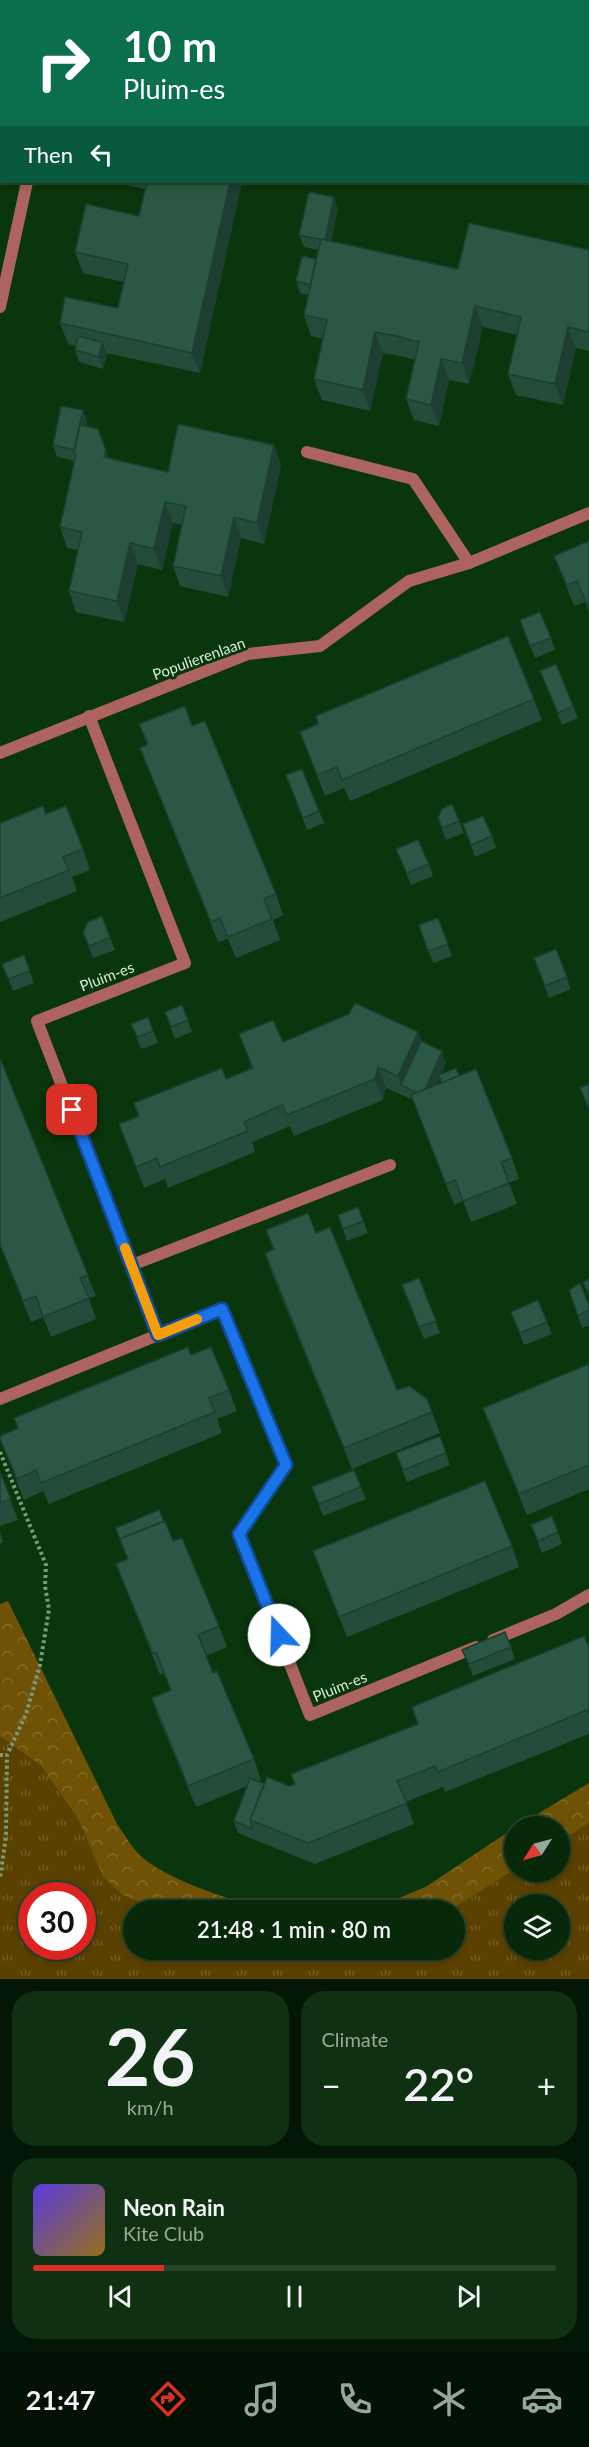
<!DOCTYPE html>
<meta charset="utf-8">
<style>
body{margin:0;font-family:Lato,sans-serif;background:#103012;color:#f1f3f6;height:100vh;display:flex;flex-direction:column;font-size:22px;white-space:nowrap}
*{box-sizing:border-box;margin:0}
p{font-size:20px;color:#98a69c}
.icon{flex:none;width:33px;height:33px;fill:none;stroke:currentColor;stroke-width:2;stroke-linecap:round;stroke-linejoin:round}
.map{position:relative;height:1979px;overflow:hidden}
.panel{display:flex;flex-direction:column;gap:12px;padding:12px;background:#041605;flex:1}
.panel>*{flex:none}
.hud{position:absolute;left:0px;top:0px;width:590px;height:183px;box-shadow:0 3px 9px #0003,0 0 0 2px #28442a;background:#0b6e4f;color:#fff;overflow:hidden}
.needle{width:39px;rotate:234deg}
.tools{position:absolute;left:504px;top:1816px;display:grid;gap:12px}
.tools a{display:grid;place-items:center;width:66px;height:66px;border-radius:50%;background:#072809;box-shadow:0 3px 9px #0003,0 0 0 2px #28442a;font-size:30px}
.speed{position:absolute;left:18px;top:1882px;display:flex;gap:12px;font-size:30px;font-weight:700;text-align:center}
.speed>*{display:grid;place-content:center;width:78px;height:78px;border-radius:50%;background:#072809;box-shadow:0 3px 9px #0003,0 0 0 2px #28442a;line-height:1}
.speed .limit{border:9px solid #d22;background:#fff;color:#111}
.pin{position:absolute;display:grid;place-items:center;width:51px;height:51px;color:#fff;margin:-26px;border-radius:12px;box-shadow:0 3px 9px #0006}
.me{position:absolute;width:66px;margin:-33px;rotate:339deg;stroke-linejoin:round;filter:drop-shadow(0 0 4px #0008)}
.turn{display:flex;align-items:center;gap:21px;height:126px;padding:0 24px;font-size:27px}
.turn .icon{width:78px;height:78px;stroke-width:2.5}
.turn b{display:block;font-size:42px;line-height:51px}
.then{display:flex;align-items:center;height:57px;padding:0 24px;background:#0003;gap:12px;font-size:22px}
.big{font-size:45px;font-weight:600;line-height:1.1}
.panel .widget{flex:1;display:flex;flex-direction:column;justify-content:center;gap:9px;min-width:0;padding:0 21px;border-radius:24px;background:#103012}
.panel .dial{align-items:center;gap:0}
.dial b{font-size:78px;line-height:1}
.song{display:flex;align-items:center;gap:18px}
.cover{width:72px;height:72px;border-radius:9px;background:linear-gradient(135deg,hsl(250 70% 55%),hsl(40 70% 35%))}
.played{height:6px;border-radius:3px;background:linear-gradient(90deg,#d93025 25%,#28442a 25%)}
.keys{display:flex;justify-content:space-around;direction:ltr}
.heat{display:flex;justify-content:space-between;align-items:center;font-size:33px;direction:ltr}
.panel .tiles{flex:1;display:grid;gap:12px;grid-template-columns:1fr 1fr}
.widget:last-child{grid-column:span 2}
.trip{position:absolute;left:123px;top:1900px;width:342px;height:60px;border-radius:30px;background:#072809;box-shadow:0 3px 9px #0003,0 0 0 2px #28442a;font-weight:600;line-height:60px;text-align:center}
.tab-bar{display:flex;height:96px;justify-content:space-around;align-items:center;background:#031004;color:#98a69c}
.tab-bar .icon{width:42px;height:42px}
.tab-bar .current{color:#d93025}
.tab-bar b{font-size:27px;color:#f1f3f6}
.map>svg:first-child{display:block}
.grass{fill:url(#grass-tufts);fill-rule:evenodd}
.forest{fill:url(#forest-crowns)}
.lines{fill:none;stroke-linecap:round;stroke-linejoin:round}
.path{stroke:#799b7a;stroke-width:4;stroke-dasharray:3 3;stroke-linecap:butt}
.minor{stroke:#ad645f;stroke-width:12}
.tertiary{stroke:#ad645f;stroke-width:12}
.wall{fill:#244c3a;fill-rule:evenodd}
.shaded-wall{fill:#1d3e30}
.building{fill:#2a5844;stroke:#1d3e30;stroke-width:1.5}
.route-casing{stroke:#114b97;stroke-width:15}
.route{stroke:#1a73e8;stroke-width:10}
.slow{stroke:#f59e0b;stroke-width:10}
.labels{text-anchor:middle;stroke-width:6;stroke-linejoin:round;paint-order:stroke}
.street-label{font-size:15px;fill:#d7efd6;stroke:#09360c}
</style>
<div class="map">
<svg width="589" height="1979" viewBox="0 0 589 1979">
<defs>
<pattern id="grass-tufts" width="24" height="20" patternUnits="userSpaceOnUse" patternTransform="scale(1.5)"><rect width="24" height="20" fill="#5b4100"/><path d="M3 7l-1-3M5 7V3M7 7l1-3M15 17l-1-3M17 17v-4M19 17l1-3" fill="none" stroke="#725d24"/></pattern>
<pattern id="forest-crowns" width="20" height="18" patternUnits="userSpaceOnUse" patternTransform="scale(1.5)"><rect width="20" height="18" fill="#705206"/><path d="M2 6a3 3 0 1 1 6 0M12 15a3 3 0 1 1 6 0" fill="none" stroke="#846b2a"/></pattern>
</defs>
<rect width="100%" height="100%" fill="#09360c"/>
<!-- grass -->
<path class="grass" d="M0 1736 39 1764 78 1819 103 1877 122 1895 163 1911H134V1950H300L326 1956 354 1950H454V1911H449L514 1870V1872H560V1842L589 1823V1979H0ZM32 1896H82V1947H32ZM514 1905H560V1950H514Z"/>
<!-- forest -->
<g class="forest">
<path d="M8 1601 117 1824C125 1835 133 1850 143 1858 170 1881 238 1903 273 1911H163L122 1895 103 1877 78 1819 40 1765 0 1736V1604Z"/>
<path d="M589 1783V1823L560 1842V1827H516Z"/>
<path d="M514 1828V1870L449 1911H370L427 1886Z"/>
<path d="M300 1950H354L326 1956Z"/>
</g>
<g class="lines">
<!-- path -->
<g class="path">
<path d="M0 1452 46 1565 45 1586 49 1609 40 1665 26 1714 7 1755 6 1836 0 1878"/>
<path d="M0 1755H7"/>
</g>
<!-- minor -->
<g class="minor">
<path d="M126 0 133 2"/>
<path d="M66 2V0"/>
<path d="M0 307 27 182"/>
<path d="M307 452 413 479 469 563"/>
<path d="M89 716 185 963 37 1021 158 1335"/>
<path d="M132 1265 390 1165"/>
<path d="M0 1399 222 1309 286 1465 239 1534 310 1715 476 1647"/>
<path d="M493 1640 556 1614 589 1595"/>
</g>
<!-- tertiary -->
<path class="tertiary" d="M0 753 248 654 320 646 409 581 469 563 589 513"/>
</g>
<!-- wall -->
<g class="wall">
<path d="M589 0V141H588V2Z"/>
<path d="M113 182H242L200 373 106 353 107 354 103 369 79 362 75 350 76 346 68 344 60 323 118 308 124 282 83 273 75 252 139 216 145 189Z"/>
<path d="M338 209 331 241 458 269 589 250V351L576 348 563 405 516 395 508 374 517 335 483 327 469 384 449 380 439 426 414 420 406 399 415 360 404 357 383 353 370 411 322 400 314 379 323 339 311 336 304 315 308 295 300 293 296 281 316 259 318 250 304 247 299 235Z"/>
<path d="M83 410 87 422V426L109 458 168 472 274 445 281 466 264 544 241 538 228 597 180 586 173 566 182 525 173 523 162 570 138 564 124 622 76 612 69 591 78 550 67 548 60 527 75 461 57 457 53 445Z"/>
<path d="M589 541V612L585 602 574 606 554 556Z"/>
<path d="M520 620 551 638 555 650 535 658Z"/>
<path d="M540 671 573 706 578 718 562 725Z"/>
<path d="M534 699 542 720 350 801 344 788 325 796 300 732Z"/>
<path d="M139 724 192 726 276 894 283 915 273 920 280 940 236 958 228 939 218 942 140 748 147 745Z"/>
<path d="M286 775 319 811 324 823 307 830Z"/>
<path d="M46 814 83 849 90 870 72 877 77 891 0 922V823Z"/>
<path d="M438 818 459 821 464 833 446 840Z"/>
<path d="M463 824 492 836 496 848 475 857Z"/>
<path d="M396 849 429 864 433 876 411 885Z"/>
<path d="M102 916 115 950 93 958 83 933Z"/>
<path d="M438 918 452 956 433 963 419 925Z"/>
<path d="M556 949 571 989 549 998 534 958Z"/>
<path d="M24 955 34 983 13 991 2 964Z"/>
<path d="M182 1005 192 1032 175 1039 165 1012Z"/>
<path d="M148 1017 158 1043 141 1049 131 1024Z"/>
<path d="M418 1032 421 1041 446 1063 441 1074 459 1076 512 1158 519 1179 509 1183 517 1204 471 1222 463 1201 454 1205 413 1100 386 1088 383 1100 294 1136 290 1126 252 1142 255 1152 168 1188 165 1179 144 1188 119 1124 139 1116 134 1103 226 1079 252 1069 239 1034 283 1042ZM440 1078 441 1083 437 1085Z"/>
<path d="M0 1058 96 1296 89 1298 96 1319 51 1337 43 1317 31 1322 0 1246Z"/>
<path d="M358 1207 368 1233 347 1241 338 1215Z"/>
<path d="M266 1230 316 1233 397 1390 427 1399 440 1433 352 1469 272 1274 265 1253 273 1250Z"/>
<path d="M419 1278 440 1333 424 1339 402 1285Z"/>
<path d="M589 1305V1325L582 1328 578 1316Z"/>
<path d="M511 1312 547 1322 552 1334 524 1345Z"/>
<path d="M191 1355 229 1390 237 1411 217 1419 222 1433 49 1504 43 1491 24 1500 0 1439Z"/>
<path d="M589 1364V1489L527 1515 491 1429 483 1408Z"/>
<path d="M440 1436 450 1465 407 1482 396 1453Z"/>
<path d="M0 1472 18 1520 0 1526Z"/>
<path d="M312 1487H361L366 1499 323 1516Z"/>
<path d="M552 1516 562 1544 542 1553 531 1525Z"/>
<path d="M116 1528 173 1541 219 1626 227 1647 206 1656 213 1673 254 1759 261 1780 258 1781 264 1784 289 1786 589 1645V1734L445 1792 443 1787 406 1802 414 1824 315 1864 238 1833 234 1821 247 1786 196 1807 159 1719 152 1698 171 1691 163 1673 160 1675 116 1564 127 1559Z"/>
<path d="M0 1532 3 1542 0 1544Z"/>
<path d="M512 1546 519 1567 347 1637 313 1551Z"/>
<path d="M505 1632 515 1659 473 1676 462 1650Z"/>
</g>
<!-- shaded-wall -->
<g class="shaded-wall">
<path d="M230 182H242L200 373 192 353Z"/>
<path d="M334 197 338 209 329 252 325 240Z"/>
<path d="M475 306 483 327 469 384 462 363Z"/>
<path d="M568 327 576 348 563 405 555 384Z"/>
<path d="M375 332 383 353 370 411 363 390Z"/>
<path d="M102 342 107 354 103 369 99 357Z"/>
<path d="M441 359 449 380 439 426 431 405Z"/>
<path d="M83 410 87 422 79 460 74 450Z"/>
<path d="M274 445 281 466 264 544 257 523Z"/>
<path d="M106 450 114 471 104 457Z"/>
<path d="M165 502 173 523 162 570 154 549Z"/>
<path d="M234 517 241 538 228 597 221 576Z"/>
<path d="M130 543 138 564 124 622 117 601Z"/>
<path d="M418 1032 425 1053 401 1085 398 1076Z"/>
<path d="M442 1051 446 1063 427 1107 423 1095Z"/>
<path d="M378 1067 386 1088 383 1100 375 1079Z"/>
</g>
<!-- building -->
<g class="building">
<path d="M267 0H405L404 2H267Z"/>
<path d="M472 0H489L488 2H471Z"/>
<path d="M565 0H589V122L588 121V2H565Z"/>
<path d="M147 182H230L192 353 60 323 65 297 118 308 128 264 75 252 86 204 139 216Z"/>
<path d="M309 192 334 197 325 240 299 235Z"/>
<path d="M469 223 589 250V332L568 327 555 384 508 374 521 317 475 306 462 363 441 359 431 405 406 399 419 342 397 336 375 332 363 390 314 379 327 320 304 315 321 239 458 269Z"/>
<path d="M302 256 316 259 310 285 296 281Z"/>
<path d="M78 336 102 342 99 357 75 350Z"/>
<path d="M61 406 83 410 74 450 53 445Z"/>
<path d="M178 424 274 445 257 523 234 517 221 576 173 566 186 506 165 502 154 549 130 543 117 601 69 591 82 532 60 527 76 454 74 453 80 425 98 429 106 450 104 457 168 472Z"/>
<path d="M589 541V609L577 581 567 585 554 556Z"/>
<path d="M540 612 551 638 530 646 520 620Z"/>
<path d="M508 636 534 699 342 780 337 767 317 775 300 732 318 724 316 716Z"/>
<path d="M556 664 573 706 558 713 540 671Z"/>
<path d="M185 706 192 726 205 721 276 894 264 899 272 919 228 937 220 918 211 922 140 748 148 744 139 724Z"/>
<path d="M302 769 319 811 303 818 286 775Z"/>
<path d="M452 804 459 821 442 828 438 818 442 809Z"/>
<path d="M43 806 46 814 66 806 83 849 63 857 69 870 0 898V823Z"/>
<path d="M483 816 492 836 471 845 463 824Z"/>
<path d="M418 840 429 864 407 873 396 849Z"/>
<path d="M102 916 110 938 89 946 83 933 88 922Z"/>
<path d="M438 918 448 944 428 951 419 925Z"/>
<path d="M556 949 567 977 545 986 534 958Z"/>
<path d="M24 955 30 971 8 979 2 964Z"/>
<path d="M355 1003 418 1032 398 1076 378 1067 375 1079 287 1115 282 1105 244 1122 248 1131 160 1167 157 1158 136 1167 119 1124 139 1116 134 1103 222 1068 226 1079 253 1068 239 1034 273 1020 283 1042 349 1014Z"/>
<path d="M182 1005 188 1020 171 1027 165 1012Z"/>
<path d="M148 1017 153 1031 137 1037 131 1024Z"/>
<path d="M421 1041 442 1051 425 1090 417 1093 401 1085Z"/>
<path d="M0 1058 88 1275 80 1278 89 1298 43 1317 36 1296 23 1301 0 1244Z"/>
<path d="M456 1068 459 1076 442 1083 439 1075Z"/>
<path d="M476 1069 512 1158 501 1162 509 1183 463 1201 455 1180 446 1184 411 1095Z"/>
<path d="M589 1084V1109L580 1088Z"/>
<path d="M358 1207 363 1221 343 1229 338 1215Z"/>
<path d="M308 1213 316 1233 330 1227 397 1390 409 1386 427 1399 432 1412 344 1448 265 1253 274 1249 266 1230Z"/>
<path d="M419 1278 436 1321 419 1327 402 1285Z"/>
<path d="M589 1279V1295L583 1282Z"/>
<path d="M580 1283 589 1305V1310L578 1316 569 1290Z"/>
<path d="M538 1300 547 1322 520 1333 511 1312Z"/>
<path d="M188 1347 191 1355 211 1347 229 1390 209 1398 215 1412 41 1483 36 1470 17 1479 0 1439V1436L18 1428 14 1418Z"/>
<path d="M589 1364V1465L519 1494 483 1408Z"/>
<path d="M440 1436 446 1453 403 1470 396 1453Z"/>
<path d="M354 1470 361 1487 319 1504 312 1487Z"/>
<path d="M0 1472 11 1499 0 1503Z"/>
<path d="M485 1481 512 1546 339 1617 313 1551Z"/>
<path d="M159 1510 164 1521 120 1539 123 1548 116 1528Z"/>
<path d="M552 1516 558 1532 538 1541 531 1525Z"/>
<path d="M165 1521 173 1541 182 1538 219 1626 198 1635 213 1673 217 1671 254 1759 188 1786 152 1698 171 1690 156 1652 153 1654 116 1564 128 1559 120 1539Z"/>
<path d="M505 1632 511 1647 469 1664 462 1650Z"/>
<path d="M584 1636 588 1645H589V1714L587 1710 438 1772 435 1766 397 1781 407 1803 308 1843 250 1820 267 1777 289 1786 295 1784 291 1774 418 1724 412 1707Z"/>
<path d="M250 1778 264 1784 250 1820 253 1829 234 1821Z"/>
</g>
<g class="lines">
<defs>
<path id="route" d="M72 1110 158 1335 222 1309 286 1465 239 1534 279 1635"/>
</defs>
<!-- route casing -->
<use href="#route" class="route-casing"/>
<!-- route -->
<use href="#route" class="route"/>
<!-- slow -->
<path class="slow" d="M125 1248 158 1335 197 1319"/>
</g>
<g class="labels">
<!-- street labels -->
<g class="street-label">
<text transform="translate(199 659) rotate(-20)" y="5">Populierenlaan</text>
<text transform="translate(107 977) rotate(-21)" y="5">Pluim-es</text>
<text transform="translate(340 1687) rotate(-22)" y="5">Pluim-es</text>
</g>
</g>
</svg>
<div class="tools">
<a><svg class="needle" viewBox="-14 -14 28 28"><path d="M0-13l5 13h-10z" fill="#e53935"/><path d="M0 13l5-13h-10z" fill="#98a69c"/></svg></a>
<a><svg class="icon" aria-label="layers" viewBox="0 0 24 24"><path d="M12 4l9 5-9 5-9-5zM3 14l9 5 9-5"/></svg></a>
</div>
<div class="speed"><div class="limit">30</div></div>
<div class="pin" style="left:72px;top:1110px;background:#d93025"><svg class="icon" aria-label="arrive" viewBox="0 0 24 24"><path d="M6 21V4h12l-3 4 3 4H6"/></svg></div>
<svg class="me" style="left:279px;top:1635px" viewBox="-20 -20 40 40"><circle r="19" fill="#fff"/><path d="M0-13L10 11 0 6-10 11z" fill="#1a73e8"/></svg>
<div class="trip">21:48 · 1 min · 80 m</div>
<div class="hud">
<div class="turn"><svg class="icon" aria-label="right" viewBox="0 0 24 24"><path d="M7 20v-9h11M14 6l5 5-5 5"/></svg><div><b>10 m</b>Pluim-es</div></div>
<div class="then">Then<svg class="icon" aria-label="left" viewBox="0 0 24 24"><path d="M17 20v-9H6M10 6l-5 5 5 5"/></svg></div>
</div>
</div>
<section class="panel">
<div class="tiles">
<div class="widget dial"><b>26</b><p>km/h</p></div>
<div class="widget"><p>Climate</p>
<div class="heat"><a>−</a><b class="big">22°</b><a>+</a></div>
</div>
<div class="widget">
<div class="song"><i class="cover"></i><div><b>Neon Rain</b><p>Kite Club</p></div></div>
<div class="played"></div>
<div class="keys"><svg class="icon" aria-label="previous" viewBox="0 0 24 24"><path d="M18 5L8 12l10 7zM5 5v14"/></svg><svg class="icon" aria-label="pause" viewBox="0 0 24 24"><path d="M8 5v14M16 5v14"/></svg><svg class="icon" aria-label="next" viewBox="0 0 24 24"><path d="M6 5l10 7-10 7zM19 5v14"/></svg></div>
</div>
</div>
</section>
<nav class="tab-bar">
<b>21:47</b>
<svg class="icon current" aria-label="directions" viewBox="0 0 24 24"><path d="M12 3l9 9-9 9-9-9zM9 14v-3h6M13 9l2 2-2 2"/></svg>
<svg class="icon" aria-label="music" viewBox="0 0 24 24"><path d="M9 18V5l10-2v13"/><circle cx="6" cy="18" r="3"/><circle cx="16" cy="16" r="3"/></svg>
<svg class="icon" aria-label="phone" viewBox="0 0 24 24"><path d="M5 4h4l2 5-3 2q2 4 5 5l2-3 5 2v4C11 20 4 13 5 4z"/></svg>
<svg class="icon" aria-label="climate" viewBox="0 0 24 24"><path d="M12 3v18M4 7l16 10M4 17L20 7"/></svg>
<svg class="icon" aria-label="car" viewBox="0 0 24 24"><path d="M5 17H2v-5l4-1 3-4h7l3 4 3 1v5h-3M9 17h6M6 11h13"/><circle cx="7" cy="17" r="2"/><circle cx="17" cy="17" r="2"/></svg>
</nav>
